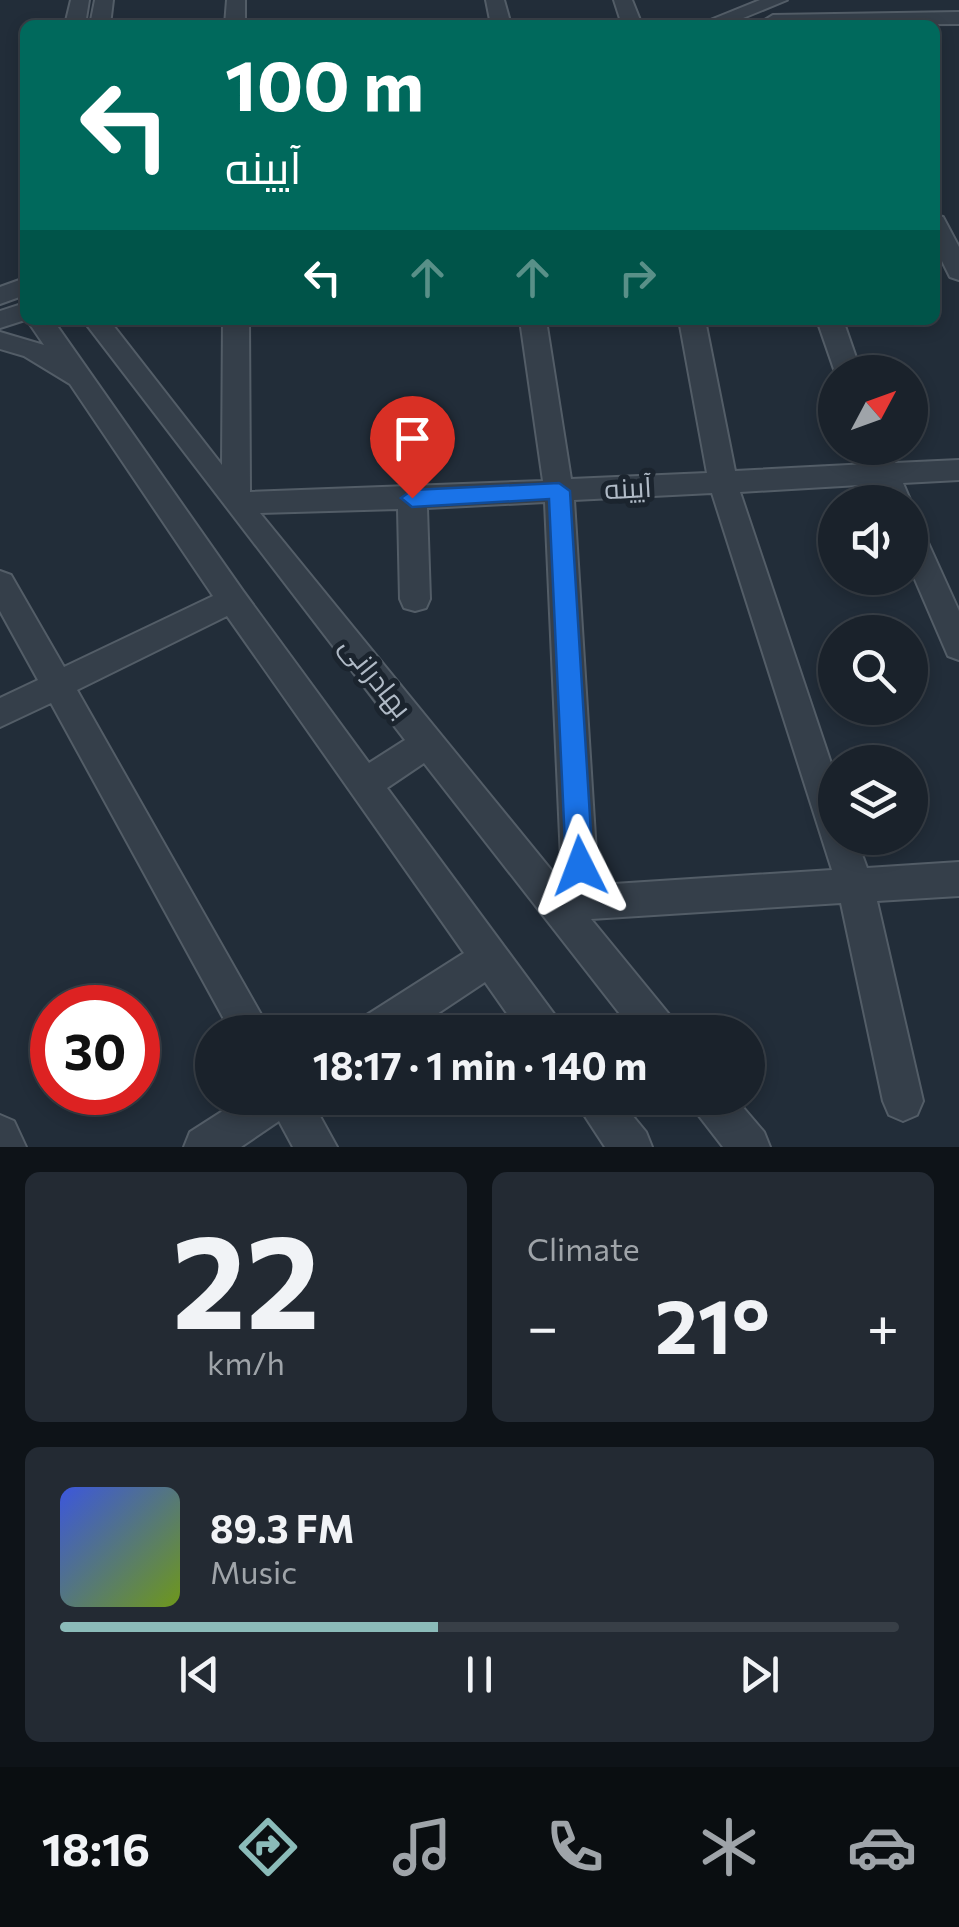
<!DOCTYPE html>
<meta charset="utf-8">
<style>
body{margin:0;font-family:Commissioner,Cairo,sans-serif;background:#232a33;color:#f1f3f6;height:100vh;display:flex;flex-direction:column;font-size:38px;white-space:nowrap}
*{box-sizing:border-box;margin:0}
p{font-size:32px;color:#9fa4a9}
.icon{flex:none;width:55px;height:55px;fill:none;stroke:currentColor;stroke-width:2;stroke-linecap:round;stroke-linejoin:round}
.map{position:relative;height:1147px;overflow:hidden}
.sheet{display:flex;flex-direction:column;gap:25px;padding:25px;background:#0e1318;flex:1}
.sheet>*{flex:none}
.guide{position:absolute;left:20px;top:20px;width:920px;height:305px;border-radius:15px;box-shadow:0 5px 15px #0003,0 0 0 2px #383f47;background:#00695c;color:#fff;overflow:hidden}
.needle{width:65px;rotate:49deg}
.buttons{position:absolute;left:818px;top:355px;display:grid;gap:20px}
.buttons a{display:grid;place-items:center;width:110px;height:110px;border-radius:50%;background:#1a222b;box-shadow:0 5px 15px #0003,0 0 0 2px #383f47;font-size:50px}
.speed{position:absolute;left:30px;top:985px;display:flex;gap:20px;font-size:50px;font-weight:700;text-align:center}
.speed>*{display:grid;place-content:center;width:130px;height:130px;border-radius:50%;background:#1a222b;box-shadow:0 5px 15px #0003,0 0 0 2px #383f47;line-height:1}
.speed .limit{border:15px solid #d22;background:#fff;color:#111}
.pin{position:absolute;display:grid;place-items:center;width:85px;height:85px;color:#fff;margin:-102px -42px;border-radius:50% 50% 50% 0;rotate:-45deg;box-shadow:0 0 10px #0007}
.pin .icon{rotate:45deg}
.me{position:absolute;width:110px;margin:-55px;rotate:357deg;stroke-linejoin:round;filter:drop-shadow(0 0 8px #0008)}
.turn{display:flex;align-items:center;gap:35px;height:210px;padding:0 40px;font-size:45px}
.turn .icon{width:130px;height:130px;stroke-width:2.5}
.turn b{display:block;font-size:70px;line-height:85px}
.lanes{display:flex;align-items:center;height:95px;padding:0 40px;background:#0003;justify-content:center;gap:50px;direction:ltr}
.lanes .off{opacity:.35}
.big{font-size:75px;font-weight:700;line-height:1.1}
.sheet .widget{flex:1;display:flex;flex-direction:column;justify-content:center;gap:15px;min-width:0;padding:0 35px;border-radius:15px;background:#232a33}
.sheet .dial{align-items:center;gap:0}
.dial b{font-size:130px;line-height:1}
.song{display:flex;align-items:center;gap:30px}
.cover{width:120px;height:120px;border-radius:15px;background:linear-gradient(135deg,hsl(230 70% 55%),hsl(80 70% 35%))}
.played{height:10px;border-radius:5px;background:linear-gradient(90deg,#8bbbb9 45%,#383f47 45%)}
.keys{display:flex;justify-content:space-around;direction:ltr}
.heat{display:flex;justify-content:space-between;align-items:center;font-size:55px;direction:ltr}
.sheet .tiles{flex:1;display:grid;gap:25px;grid-template-columns:1fr 1fr}
.widget:last-child{grid-column:span 2}
.trip{position:absolute;left:195px;top:1015px;width:570px;height:100px;border-radius:50px;background:#1a222b;box-shadow:0 5px 15px #0003,0 0 0 2px #383f47;font-weight:700;line-height:100px;text-align:center}
.menu{display:flex;height:160px;justify-content:space-around;align-items:center;background:#0a0e11;color:#9fa4a9}
.menu .icon{width:70px;height:70px}
.menu .current{color:#8bbbb9}
.menu b{font-size:45px;color:#f1f3f6}
.map>svg:first-child{display:block}
.lines{fill:none;stroke-linecap:round;stroke-linejoin:round}
.minor-casing{stroke:#535d67;stroke-width:4}
.minor{fill:#353f4a;fill-rule:evenodd}
.route{fill:#1a73e8;stroke:#114b97;stroke-width:2.5}
.labels{text-anchor:middle;stroke-width:10;stroke-linejoin:round;paint-order:stroke}
.street-label{font-size:28px;fill:#b0bac6;stroke:#1b242e}
</style>
<div class="map">
<svg width="959" height="1147" viewBox="0 0 959 1147">
<rect width="100%" height="100%" fill="#222d39"/>
<g class="lines">
<defs>
<g id="minor">
<path d="M71 0H89L85 25H65Z"/>
<path d="M95 0H113L110 25H90Z"/>
<path d="M227 0H245V25H225Z"/>
<path d="M486 0H504L511 25H491Z"/>
<path d="M614 0H632L642 25H622Z"/>
<path d="M760 0H787L726 25H698Z"/>
<path d="M959 12V24L766 25 763 21 773 15Z"/>
<path d="M935 215 943 217 959 247V280L950 277 935 247Z"/>
<path d="M25 278V295L0 304V287Z"/>
<path d="M25 303V320L0 328V311Z"/>
<path d="M27 320H53L243 591 369 763 405 740 83 320H109L222 465 223 320H249L250 492 543 481 520 320H546L571 479 707 473 679 320H705L735 471 868 464 861 448H889L895 463 959 460V480L903 483 911 502 910 504 883 502 876 484 740 492 835 775V838H856L867 868 959 862V896L877 901 923 1101 917 1115 903 1121 889 1115 883 1101 841 903 591 919 672 1018 677 1032H634L424 763 387 788 557 1018 562 1032H520L485 982 410 1032H357L362 1018 464 953 227 616 77 690 271 1032H231L51 703 0 727V698L38 680 0 611V571L11 575 64 667 213 596 70 384 24 356 0 349V332L44 345ZM712 493 832 870 598 885 574 500ZM545 502 562 881 561 882 260 513 398 509 400 599 404 608 415 611 426 608 430 599 427 508Z"/>
<path d="M817 320H843L861 372H835Z"/>
<path d="M910 522 920 525 959 611V660L948 656 910 568Z"/>
<path d="M243 1098H310L337 1147H293L279 1121 241 1147H184L190 1132Z"/>
<path d="M573 1098H618L646 1132 652 1147H605Z"/>
<path d="M690 1098H735L764 1132 770 1147H723L696 1112Z"/>
<path d="M0 1115 14 1121 26 1147H0Z"/>
</g>
</defs>
<!-- minor casing -->
<use href="#minor" class="minor-casing"/>
<!-- minor -->
<use href="#minor" class="minor"/>
</g>
<!-- route -->
<path class="route" d="M559 483 570 491 593 866 589 874 580 878 570 874 566 866 549 499 412 507 401 498 412 490Z"/>
<g class="labels">
<!-- street labels -->
<g class="street-label">
<text transform="translate(628 488) rotate(-3)" y="10">آیینه</text>
<text transform="translate(376 677) rotate(51)" y="10">بهادرانی</text>
</g>
</g>
</svg>
<div class="buttons">
<a><svg class="needle" viewBox="-14 -14 28 28"><path d="M0-13l5 13h-10z" fill="#e53935"/><path d="M0 13l5-13h-10z" fill="#9fa4a9"/></svg></a>
<a><svg class="icon" aria-label="sound" viewBox="0 0 24 24"><path d="M4 9h4l5-4v14l-5-4H4zM17 9q2 3 0 6"/></svg></a>
<a><svg class="icon" aria-label="search" viewBox="0 0 24 24"><circle cx="10" cy="10" r="6"/><path d="M15 15l6 6"/></svg></a>
<a><svg class="icon" aria-label="layers" viewBox="0 0 24 24"><path d="M12 4l9 5-9 5-9-5zM3 14l9 5 9-5"/></svg></a>
</div>
<div class="speed"><div class="limit">30</div></div>
<div class="pin" style="left:412px;top:498px;background:#d93025"><svg class="icon" aria-label="arrive" viewBox="0 0 24 24"><path d="M6 21V4h12l-3 4 3 4H6"/></svg></div>
<svg class="me" style="left:580px;top:866px" viewBox="-20 -20 40 40"><path d="M0-17L14 15 0 8-14 15z" fill="#1a73e8" stroke="#fff" stroke-width="4"/></svg>
<div class="trip">18:17 · 1 min · 140 m</div>
<div class="guide">
<div class="turn"><svg class="icon" aria-label="left" viewBox="0 0 24 24"><path d="M17 20v-9H6M10 6l-5 5 5 5"/></svg><div><b>100 m</b>آیینه</div></div>
<div class="lanes"><svg class="icon" aria-label="left" viewBox="0 0 24 24"><path d="M17 20v-9H6M10 6l-5 5 5 5"/></svg><svg class="icon off" aria-label="ahead" viewBox="0 0 24 24"><path d="M12 20V5M6 11l6-6 6 6"/></svg><svg class="icon off" aria-label="ahead" viewBox="0 0 24 24"><path d="M12 20V5M6 11l6-6 6 6"/></svg><svg class="icon off" aria-label="right" viewBox="0 0 24 24"><path d="M7 20v-9h11M14 6l5 5-5 5"/></svg></div>
</div>
</div>
<section class="sheet">
<div class="tiles">
<div class="widget dial"><b>22</b><p>km/h</p></div>
<div class="widget"><p>Climate</p>
<div class="heat"><a>−</a><b class="big">21°</b><a>+</a></div>
</div>
<div class="widget">
<div class="song"><i class="cover"></i><div><b>89.3 FM</b><p>Music</p></div></div>
<div class="played"></div>
<div class="keys"><svg class="icon" aria-label="previous" viewBox="0 0 24 24"><path d="M18 5L8 12l10 7zM5 5v14"/></svg><svg class="icon" aria-label="pause" viewBox="0 0 24 24"><path d="M8 5v14M16 5v14"/></svg><svg class="icon" aria-label="next" viewBox="0 0 24 24"><path d="M6 5l10 7-10 7zM19 5v14"/></svg></div>
</div>
</div>
</section>
<nav class="menu">
<b>18:16</b>
<svg class="icon current" aria-label="directions" viewBox="0 0 24 24"><path d="M12 3l9 9-9 9-9-9zM9 14v-3h6M13 9l2 2-2 2"/></svg>
<svg class="icon" aria-label="music" viewBox="0 0 24 24"><path d="M9 18V5l10-2v13"/><circle cx="6" cy="18" r="3"/><circle cx="16" cy="16" r="3"/></svg>
<svg class="icon" aria-label="phone" viewBox="0 0 24 24"><path d="M5 4h4l2 5-3 2q2 4 5 5l2-3 5 2v4C11 20 4 13 5 4z"/></svg>
<svg class="icon" aria-label="climate" viewBox="0 0 24 24"><path d="M12 3v18M4 7l16 10M4 17L20 7"/></svg>
<svg class="icon" aria-label="car" viewBox="0 0 24 24"><path d="M5 17H2v-5l4-1 3-4h7l3 4 3 1v5h-3M9 17h6M6 11h13"/><circle cx="7" cy="17" r="2"/><circle cx="17" cy="17" r="2"/></svg>
</nav>
